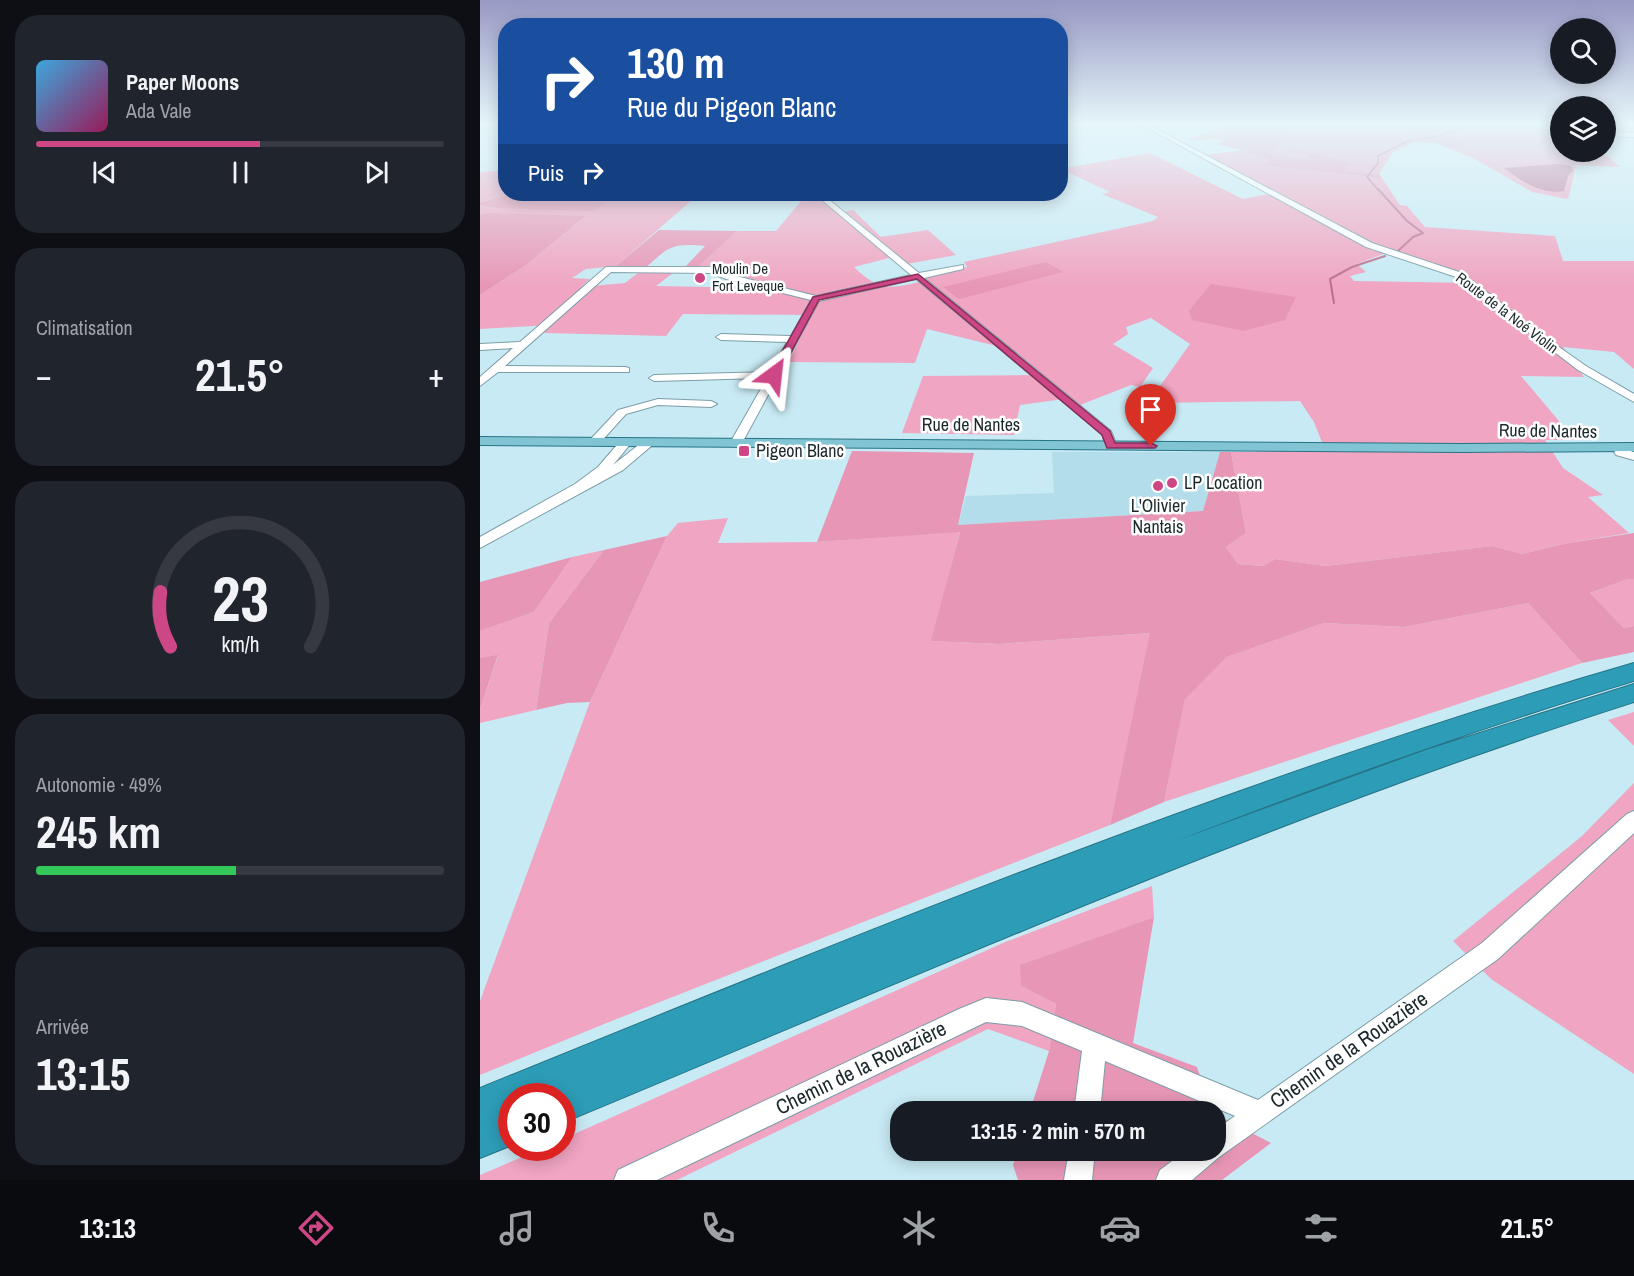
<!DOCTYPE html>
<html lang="fr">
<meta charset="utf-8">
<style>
body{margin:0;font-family:"Archivo Narrow",sans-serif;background:#20242c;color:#f1f3f6;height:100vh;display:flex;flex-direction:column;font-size:22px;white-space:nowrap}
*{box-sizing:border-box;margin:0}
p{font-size:20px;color:#9ea1a6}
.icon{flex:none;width:33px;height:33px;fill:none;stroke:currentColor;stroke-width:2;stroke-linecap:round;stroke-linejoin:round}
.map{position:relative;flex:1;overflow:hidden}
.details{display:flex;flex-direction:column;gap:15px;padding:15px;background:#0d0f14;width:480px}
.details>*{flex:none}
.banner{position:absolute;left:18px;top:18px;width:570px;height:183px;border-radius:24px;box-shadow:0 3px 15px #0003;background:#1a4fa0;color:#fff;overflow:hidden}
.tools{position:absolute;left:1070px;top:18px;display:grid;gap:12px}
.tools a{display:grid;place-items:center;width:66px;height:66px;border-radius:50%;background:#171b24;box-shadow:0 3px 15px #0003;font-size:30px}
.speed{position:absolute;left:18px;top:1083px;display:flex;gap:12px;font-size:30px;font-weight:700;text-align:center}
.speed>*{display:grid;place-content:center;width:78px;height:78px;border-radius:50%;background:#171b24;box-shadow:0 3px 15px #0003;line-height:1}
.speed .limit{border:9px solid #d22;background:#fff;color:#111}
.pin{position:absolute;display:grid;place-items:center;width:51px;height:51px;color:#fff;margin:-62px -26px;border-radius:50% 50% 50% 0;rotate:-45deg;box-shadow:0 0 6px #0007}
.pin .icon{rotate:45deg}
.me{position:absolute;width:66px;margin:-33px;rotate:30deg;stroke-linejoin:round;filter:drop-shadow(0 0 4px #0008)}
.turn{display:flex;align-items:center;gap:21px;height:126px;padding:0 30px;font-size:27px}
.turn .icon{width:78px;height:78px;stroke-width:2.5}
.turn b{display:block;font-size:42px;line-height:51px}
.then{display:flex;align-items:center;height:57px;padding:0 30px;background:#0003;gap:12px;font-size:22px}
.big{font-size:45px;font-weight:800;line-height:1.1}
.details .tile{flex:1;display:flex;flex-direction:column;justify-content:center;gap:9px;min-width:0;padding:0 21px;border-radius:24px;background:#20242c}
.details .dial{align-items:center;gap:0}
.dial svg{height:156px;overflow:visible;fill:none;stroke:#363941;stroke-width:7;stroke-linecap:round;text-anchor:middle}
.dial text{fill:#f1f3f6;stroke:none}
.song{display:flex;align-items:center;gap:18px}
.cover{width:72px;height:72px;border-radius:9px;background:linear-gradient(135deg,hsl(200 70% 55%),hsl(330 70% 35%))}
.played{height:6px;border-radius:3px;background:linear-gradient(90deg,#cd4685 55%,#363941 55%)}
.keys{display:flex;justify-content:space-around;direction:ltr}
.heat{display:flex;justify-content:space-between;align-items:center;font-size:33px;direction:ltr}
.charge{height:9px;border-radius:4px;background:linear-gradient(90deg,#34c759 49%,#363941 0)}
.trip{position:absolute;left:410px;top:1101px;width:336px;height:60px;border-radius:24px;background:#171b24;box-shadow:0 3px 15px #0003;font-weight:800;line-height:60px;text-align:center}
.tab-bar{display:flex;height:96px;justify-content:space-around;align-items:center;background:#090b0e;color:#9ea1a6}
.tab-bar .icon{width:42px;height:42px}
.tab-bar .active{color:#cd4685}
.tab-bar b{font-size:27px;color:#f1f3f6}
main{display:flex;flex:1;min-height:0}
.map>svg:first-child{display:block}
.built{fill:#b3ddea}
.green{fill:#f0a5c2;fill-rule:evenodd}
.forest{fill:#e896b6}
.water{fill:#bd6f8f}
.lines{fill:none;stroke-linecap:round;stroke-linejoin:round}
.stream-far1{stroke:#bd6f8f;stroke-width:1.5}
.stream{stroke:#bd6f8f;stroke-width:2}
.minor-casing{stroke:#7d9ea7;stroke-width:2}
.major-casing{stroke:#277486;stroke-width:2}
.highway-casing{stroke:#277486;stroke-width:2}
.minor{fill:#fff;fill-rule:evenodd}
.major{fill:#81c4d4;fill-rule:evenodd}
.highway{fill:#2d9db7;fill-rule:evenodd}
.route{fill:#cd4685;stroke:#852e56;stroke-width:1.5}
.poi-dot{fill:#cd4685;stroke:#fff;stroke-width:2}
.labels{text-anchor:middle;stroke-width:5;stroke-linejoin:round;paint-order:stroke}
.far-poi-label{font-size:15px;fill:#1c292c;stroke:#fff;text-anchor:start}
.far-street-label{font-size:15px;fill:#1c292c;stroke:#fff}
.street-label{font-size:18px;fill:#1c292c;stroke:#fff}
.poi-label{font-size:18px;fill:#1c292c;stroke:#fff;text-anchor:start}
.near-street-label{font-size:21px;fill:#1c292c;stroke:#fff}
</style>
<main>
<section class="details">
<div class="tile">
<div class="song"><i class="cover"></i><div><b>Paper Moons</b><p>Ada Vale</p></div></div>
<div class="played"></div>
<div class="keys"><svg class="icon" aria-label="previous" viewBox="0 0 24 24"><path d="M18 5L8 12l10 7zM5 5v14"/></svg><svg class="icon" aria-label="pause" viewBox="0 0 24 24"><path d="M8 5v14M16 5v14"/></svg><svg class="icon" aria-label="next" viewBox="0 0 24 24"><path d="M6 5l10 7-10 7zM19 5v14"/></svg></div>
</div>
<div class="tile"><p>Climatisation</p>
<div class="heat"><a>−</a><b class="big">21.5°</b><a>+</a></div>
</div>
<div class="tile dial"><svg viewBox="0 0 100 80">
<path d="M14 69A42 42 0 1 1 86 69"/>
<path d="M14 69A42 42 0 0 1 9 41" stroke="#cd4685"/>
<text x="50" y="56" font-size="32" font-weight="700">23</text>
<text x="50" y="72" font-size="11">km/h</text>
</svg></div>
<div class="tile"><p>Autonomie · 49%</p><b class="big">245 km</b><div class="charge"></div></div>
<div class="tile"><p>Arrivée</p><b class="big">13:15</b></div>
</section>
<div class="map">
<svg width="1154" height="1180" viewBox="0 0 1154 1180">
<rect width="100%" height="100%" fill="#c8eaf4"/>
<!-- built -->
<path class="built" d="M572 452H740L723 511 478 525 486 496 574 493Z"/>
<!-- green -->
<g class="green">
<path d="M829 122H938L900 126 901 129 925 132 935 137 936 142 913 152 899 174 866 171 865 166 874 164 832 156 824 159 788 154Z"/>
<path d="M939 122H1080V152L1125 154 1140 167 1096 165 1089 196 1087 199 1052 192 993 158 965 147 990 146 967 134 997 126 1013 128 1018 126 992 122Z"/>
<path d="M762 150 791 160 786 166 902 178 920 205 927 206 945 227 1075 236 1083 261H1154V369L1134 352 1083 347 1104 377 1041 376 1095 440H1065L1083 468 1123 495 1108 497 1149 533 1088 543 1042 554 1012 546 846 566 795 559 783 566 758 564 746 547 766 533 751 452 845 450 834 422 820 401 668 403 710 344 671 318 646 327 648 334 633 344 673 368 660 387 651 385 600 405 591 398 540 405 534 435 422 433 443 376 563 375 533 350 447 329 435 363 308 362 332 315 203 314 186 336 64 333 71 325 0 329V295L46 265 105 217 0 215V205L15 208 126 202H114L113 194H219L136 266 106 269 92 278 110 279 101 287 145 283 159 272 193 273 176 286 282 288 286 284 237 268 218 267 257 231H296L327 194H334L357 213 373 210 401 237 448 230 476 255 427 264 417 256 374 267C402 294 412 288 448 280L446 277 487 267 484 262 673 221 678 217 622 194 630 192 581 169 670 153 763 199 789 194 718 156ZM911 251C939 260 971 264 995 283L874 281 870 276 886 272 877 264Z"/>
<path d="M25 170 26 194H33L0 202V172Z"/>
<path d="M248 518 238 543 337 542 480 531 452 641 519 644 671 633 630 825 124 1024 0 1075V1001L110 702 187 536 198 523Z"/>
<path d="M124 550 69 623 56 710 0 723V709L18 656 0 658V631L54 612 92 557Z"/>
<path d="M1148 579H1154V626L1144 628 1110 593Z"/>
<path d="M1048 603 1102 663 684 802 705 698 747 657 844 623 924 627Z"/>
<path d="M1154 712V746L1128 720Z"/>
<path d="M1154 783V1074L1011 979 973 941 1102 836Z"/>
<path d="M672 886 674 917 541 965V986L576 1004 569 1051 508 1029 197 1180H0V1175L63 1148H82L83 1139 523 943Z"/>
</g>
<!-- forest -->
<g class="forest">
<path d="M740 122H801L824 125 789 154 824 159 831 156 807 150 810 148 876 164 865 166 866 171 899 174 902 178 785 166 790 160 762 150 736 144 743 141C732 136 720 143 709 139L749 126Z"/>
<path d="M938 122 1005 124 968 134 991 147H965L955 143 936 142 935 137 925 132 901 129 900 126Z"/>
<path d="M33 194H39L41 199 82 194H113L115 202H128L114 211 15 208 0 205V202Z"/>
<path d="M8 213 106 216 46 265 0 295V215Z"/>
<path d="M179 230 257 231 218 267 206 266 225 246C190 243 189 247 164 269L136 266Z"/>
<path d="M566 262 583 272 479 299 463 287Z"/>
<path d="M731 284 816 297 805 320 763 331 712 320 709 311Z"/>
<path d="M372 451 494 453 478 525 723 511 740 452H751L766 533 746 547 758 564 783 566 795 559 846 566 1012 546 1042 554 1088 543 1154 533V579H1148L1110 593 1144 628 1154 626V652L1102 663 1048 603 924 627 844 623 747 657 705 699 684 802 630 825 670 633 519 644 451 641 480 532 337 542Z"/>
<path d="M187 536 110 702 87 703 56 710 69 623 124 550Z"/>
<path d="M92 557 54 612 0 631V582Z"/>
<path d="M18 655 0 709V658Z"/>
<path d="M674 917 653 1043 717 1067 732 1111H550L569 1051 576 1004 541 986 540 965Z"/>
<path d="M735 1114 791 1143 742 1180H538L533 1165 538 1151 735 1150Z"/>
</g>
<!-- water -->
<path class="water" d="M1079 164 1091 166 1093 170 1088 176 1084 191C1061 195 1041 181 1024 168Z"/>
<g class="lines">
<!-- stream-far1 -->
<path class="stream-far1" d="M899 191 887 177 898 163V156L928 141 959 136 984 127 1003 124"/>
<!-- stream -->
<g class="stream">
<path d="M898 189 927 221 943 233 933 237 918 251"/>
<path d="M854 303 850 279 872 267 905 256"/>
</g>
<defs>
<g id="minor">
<path d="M657 122H663L892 243 982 273 1069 340 1106 366 1154 394V402L1098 370 976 277 886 247Z"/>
<path d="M1075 127 1080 128V132L1073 130Z"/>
<path d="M1125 132 1154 133V137L1125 136Z"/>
<path d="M335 194H342L439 273 483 265V269L444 278 631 431 637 446 635 449H627L622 434 436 279 339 301 262 443 256 447 250 443 287 378 174 381 169 378 174 375 290 372 307 342 241 340 236 337 241 334 311 336 331 300 246 279 231 273 131 272 25 366 145 367 149 368V372H18L0 386V377L33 348 0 350V344L40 342 126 267H232L252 275 336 296 431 275Z"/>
<path d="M178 399 231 401 237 404 231 407 178 405 146 414 118 445H110L108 442 138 410Z"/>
<path d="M146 438 152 442 133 465 166 439H174L176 442 143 470 0 548V537L95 484 118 467 142 439Z"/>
<path d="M1140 448 1154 452V460L1136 455 1134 452Z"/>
<path d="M1154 811V833L1018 959 739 1157 712 1180H676L680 1170 707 1150H735V1130L755 1116 625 1061 620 1112H594L602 1051 542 1026 506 1022 177 1180H134L138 1170 479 1009 506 998 542 1002 778 1100 1002 943 1147 814Z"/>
<path d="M589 1150H615L612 1180H584Z"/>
</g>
<path id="major" d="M0 437 981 444 1154 443V451L981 452 0 445Z"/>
<path id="highway" d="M1154 663V681C998 728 845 783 693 842L946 750 1154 684V702C788 819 437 976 82 1123V1096H32V1145L0 1158V1088C380 934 760 777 1154 663Z"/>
</defs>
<!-- minor casing -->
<use href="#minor" class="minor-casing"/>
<!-- major casing -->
<use href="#major" class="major-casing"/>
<!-- highway casing -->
<use href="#highway" class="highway-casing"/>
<!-- minor -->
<use href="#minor" class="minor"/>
<!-- major -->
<use href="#major" class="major"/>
<!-- highway -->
<use href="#highway" class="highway"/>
</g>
<!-- sky -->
<linearGradient id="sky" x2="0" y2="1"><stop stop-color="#9798c4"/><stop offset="0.43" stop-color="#e6f6fa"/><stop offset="1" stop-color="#e6f6fa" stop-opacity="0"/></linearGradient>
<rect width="1154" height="287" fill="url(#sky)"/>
<!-- route -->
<path class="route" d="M438 274 630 431 635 443H671L677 446 675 448H627L622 435 437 279 339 300 299 375 294 378 289 375 333 297Z"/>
<!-- markers -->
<g class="poi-dot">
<circle cx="220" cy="278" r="6"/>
<rect x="258" y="445" width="12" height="12" rx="3"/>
<circle cx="692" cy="483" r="6"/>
<circle cx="678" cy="486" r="6"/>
</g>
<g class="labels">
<!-- far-poi labels -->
<g class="far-poi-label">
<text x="232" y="274">Moulin De<tspan x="232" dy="17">Fort Leveque</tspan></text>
</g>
<!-- far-street labels -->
<g class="far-street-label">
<text transform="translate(1027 313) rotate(37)" y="5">Route de la Noé Violin</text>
</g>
<!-- street labels -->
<g class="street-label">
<text x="491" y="431">Rue de Nantes</text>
<text transform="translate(1068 431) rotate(1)" y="6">Rue de Nantes</text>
</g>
<!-- poi labels -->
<g class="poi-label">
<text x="276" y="457">Pigeon Blanc</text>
<text x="704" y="489">LP Location</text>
<text x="678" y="512" text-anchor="middle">L'Olivier<tspan x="678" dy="21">Nantais</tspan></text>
</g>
<!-- near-street labels -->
<g class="near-street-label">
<text transform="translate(869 1050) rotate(-35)" y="7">Chemin de la Rouazière</text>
<text transform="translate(381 1068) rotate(-26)" y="7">Chemin de la Rouazière</text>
</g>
</g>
</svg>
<div class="tools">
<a><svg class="icon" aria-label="search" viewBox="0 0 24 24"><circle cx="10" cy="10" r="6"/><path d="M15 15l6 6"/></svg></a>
<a><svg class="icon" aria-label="layers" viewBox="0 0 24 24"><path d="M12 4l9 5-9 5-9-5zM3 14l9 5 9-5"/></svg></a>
</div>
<div class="speed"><div class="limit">30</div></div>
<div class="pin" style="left:671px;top:446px;background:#d93025"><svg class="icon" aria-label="arrive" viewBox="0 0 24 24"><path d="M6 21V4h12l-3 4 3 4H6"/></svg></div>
<svg class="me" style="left:294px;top:375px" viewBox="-20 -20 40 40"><path d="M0-17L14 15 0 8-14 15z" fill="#cd4685" stroke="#fff" stroke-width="4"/></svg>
<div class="trip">13:15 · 2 min · 570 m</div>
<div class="banner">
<div class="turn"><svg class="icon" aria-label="right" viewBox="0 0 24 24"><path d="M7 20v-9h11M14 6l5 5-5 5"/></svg><div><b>130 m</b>Rue du Pigeon Blanc</div></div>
<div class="then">Puis<svg class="icon" aria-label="right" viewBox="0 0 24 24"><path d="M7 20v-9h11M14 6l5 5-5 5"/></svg></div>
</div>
</div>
</main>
<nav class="tab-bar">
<b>13:13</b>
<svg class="icon active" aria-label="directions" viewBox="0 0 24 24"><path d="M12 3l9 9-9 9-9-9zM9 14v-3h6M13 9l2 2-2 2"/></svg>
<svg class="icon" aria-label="music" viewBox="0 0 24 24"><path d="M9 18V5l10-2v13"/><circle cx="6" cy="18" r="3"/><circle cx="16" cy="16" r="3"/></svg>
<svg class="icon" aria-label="phone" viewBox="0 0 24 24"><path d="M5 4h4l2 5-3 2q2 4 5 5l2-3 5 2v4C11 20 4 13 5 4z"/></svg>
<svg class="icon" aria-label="climate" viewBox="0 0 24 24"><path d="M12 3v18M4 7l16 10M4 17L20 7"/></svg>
<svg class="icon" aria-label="car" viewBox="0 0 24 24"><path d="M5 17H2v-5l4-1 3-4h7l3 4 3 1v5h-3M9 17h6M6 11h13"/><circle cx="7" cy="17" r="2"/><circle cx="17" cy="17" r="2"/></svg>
<svg class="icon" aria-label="filters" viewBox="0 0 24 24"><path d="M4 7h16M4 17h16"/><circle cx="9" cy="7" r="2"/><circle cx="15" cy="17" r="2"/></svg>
<b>21.5°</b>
</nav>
